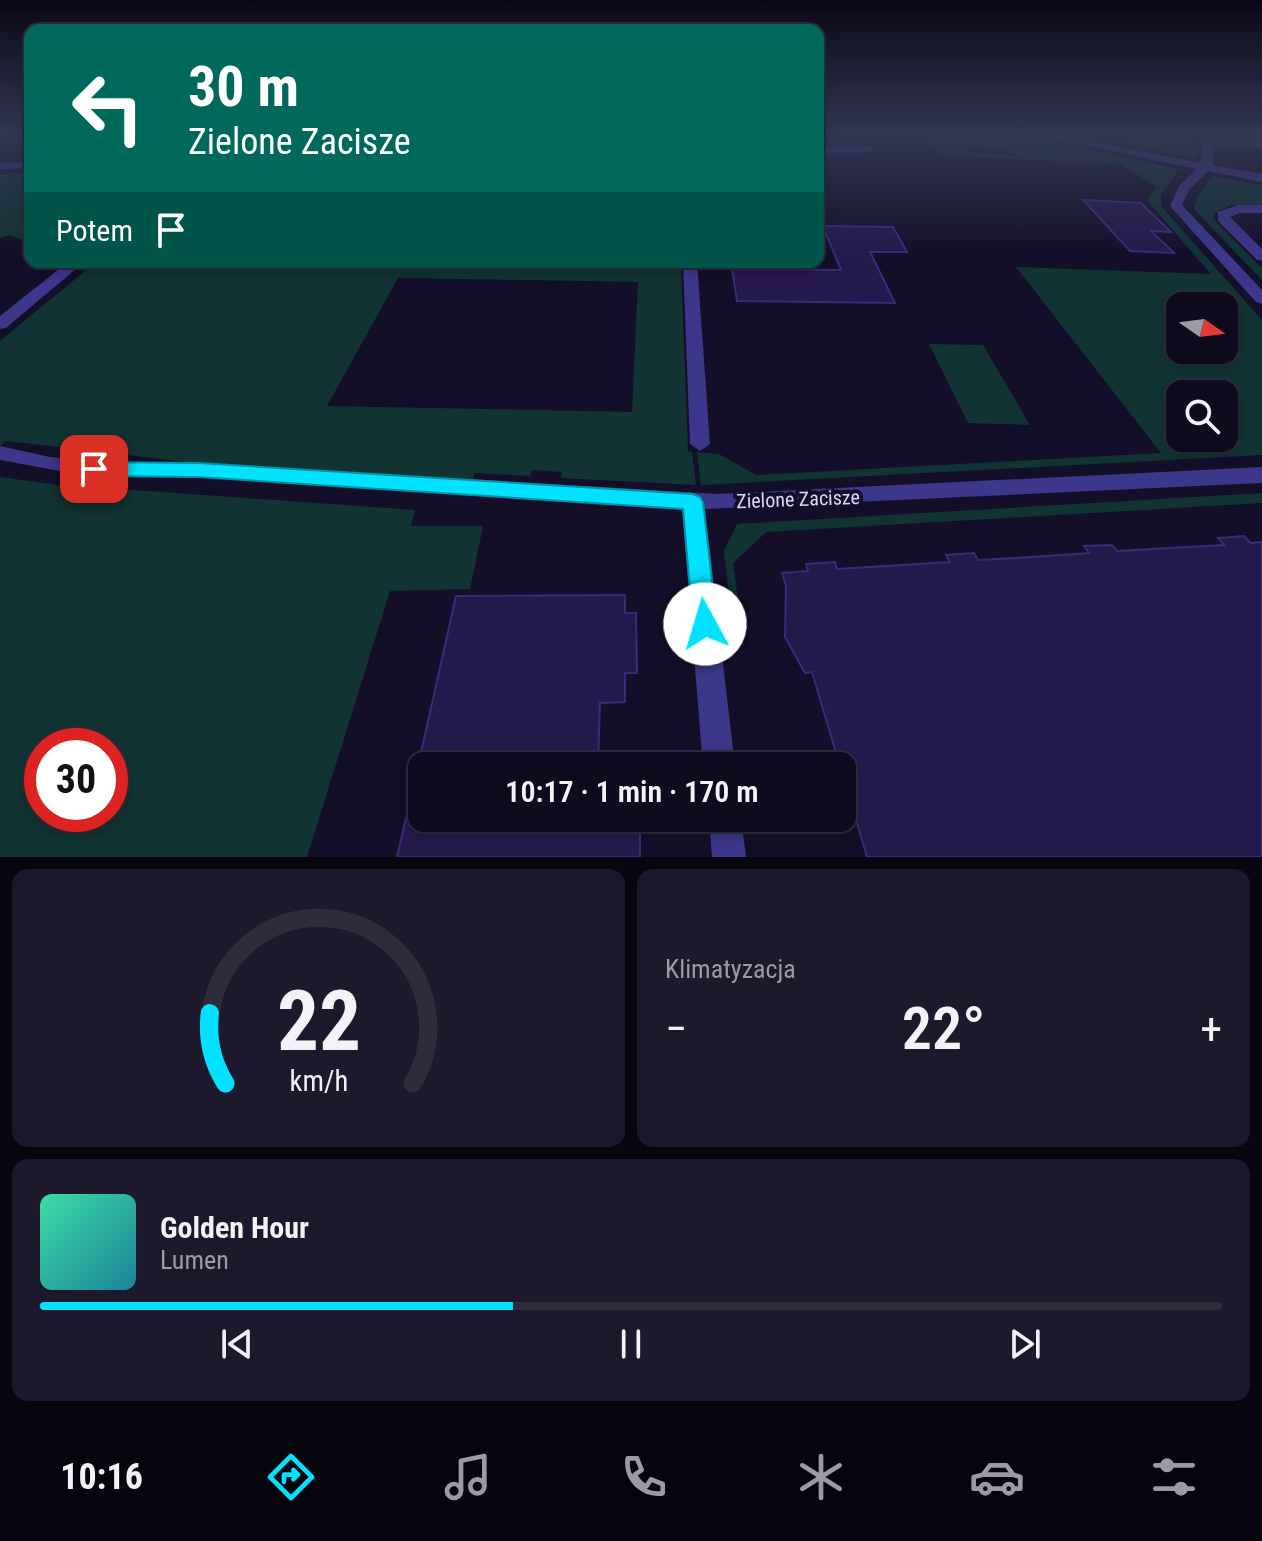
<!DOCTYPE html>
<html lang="pl">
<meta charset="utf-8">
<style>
body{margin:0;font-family:"Roboto Condensed",sans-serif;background:#1c192c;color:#f1f3f6;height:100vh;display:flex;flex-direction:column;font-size:30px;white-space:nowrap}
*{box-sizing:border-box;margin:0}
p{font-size:26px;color:#9b9ba4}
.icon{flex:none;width:44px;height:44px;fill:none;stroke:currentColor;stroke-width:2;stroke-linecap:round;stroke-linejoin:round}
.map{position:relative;height:857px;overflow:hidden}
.drawer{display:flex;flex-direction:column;gap:12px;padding:12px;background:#080611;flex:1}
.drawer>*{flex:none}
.hud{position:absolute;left:24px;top:24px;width:800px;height:244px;border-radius:16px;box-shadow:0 4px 12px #0003,0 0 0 2px #2e2b3d;background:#00695c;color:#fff;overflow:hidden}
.needle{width:52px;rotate:104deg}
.controls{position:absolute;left:1166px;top:292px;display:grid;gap:16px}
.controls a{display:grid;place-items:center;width:72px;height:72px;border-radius:16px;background:#0e0b1f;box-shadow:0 4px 12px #0003,0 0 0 2px #2e2b3d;font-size:40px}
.speed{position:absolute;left:24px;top:728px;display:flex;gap:16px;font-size:40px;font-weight:700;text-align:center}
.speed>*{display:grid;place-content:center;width:104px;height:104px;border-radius:50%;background:#0e0b1f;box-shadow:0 4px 12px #0003,0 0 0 2px #2e2b3d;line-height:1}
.speed .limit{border:12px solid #d22;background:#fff;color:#111}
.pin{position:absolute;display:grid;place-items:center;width:68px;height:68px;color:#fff;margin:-34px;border-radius:16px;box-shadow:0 4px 12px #0006}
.me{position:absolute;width:88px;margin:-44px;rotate:354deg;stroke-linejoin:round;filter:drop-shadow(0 0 6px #0008)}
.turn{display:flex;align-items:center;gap:28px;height:168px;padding:0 32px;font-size:36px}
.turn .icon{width:104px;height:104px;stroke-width:2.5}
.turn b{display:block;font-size:56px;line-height:68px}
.then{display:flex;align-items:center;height:76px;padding:0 32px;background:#0003;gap:16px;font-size:30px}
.big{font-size:60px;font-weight:600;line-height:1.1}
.drawer .card{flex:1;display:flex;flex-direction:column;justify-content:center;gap:12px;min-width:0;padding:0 28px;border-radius:16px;background:#1c192c}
.drawer .dial{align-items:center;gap:0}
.dial svg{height:208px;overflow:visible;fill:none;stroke:#2e2b3d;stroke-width:7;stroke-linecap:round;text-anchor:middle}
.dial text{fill:#f1f3f6;stroke:none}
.song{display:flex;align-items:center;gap:24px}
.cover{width:96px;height:96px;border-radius:12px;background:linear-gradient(135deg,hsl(160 70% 55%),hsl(190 70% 35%))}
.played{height:8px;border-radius:4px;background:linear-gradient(90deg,#02e2ff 40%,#2e2b3d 40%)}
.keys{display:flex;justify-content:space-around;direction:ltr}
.heat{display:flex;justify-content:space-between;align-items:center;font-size:44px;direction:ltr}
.drawer .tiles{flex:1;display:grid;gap:12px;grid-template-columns:1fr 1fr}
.card:last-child{grid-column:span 2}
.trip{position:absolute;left:408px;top:752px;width:448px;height:80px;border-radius:16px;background:#0e0b1f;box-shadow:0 4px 12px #0003,0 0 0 2px #2e2b3d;font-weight:600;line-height:80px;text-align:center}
.menu{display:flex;height:128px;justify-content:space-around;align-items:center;background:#06040c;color:#9b9ba4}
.menu .icon{width:56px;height:56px}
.menu .selected{color:#02e2ff}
.menu b{font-size:36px;color:#f1f3f6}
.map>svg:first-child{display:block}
.green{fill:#133;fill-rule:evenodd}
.building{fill:#24194b;stroke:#3b2a78;stroke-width:2}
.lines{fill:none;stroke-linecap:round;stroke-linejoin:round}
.minor{fill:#3c378a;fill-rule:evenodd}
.route{fill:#02e2ff;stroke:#0193a6;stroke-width:2}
.labels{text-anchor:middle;stroke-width:8;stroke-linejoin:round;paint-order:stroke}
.street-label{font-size:20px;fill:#dcd6ff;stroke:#130f29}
</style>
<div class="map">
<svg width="1262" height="857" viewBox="0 0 1262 857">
<rect width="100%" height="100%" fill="#130f29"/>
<!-- green -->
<g class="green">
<path d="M923 134H974L981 144H978L979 147 963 146 967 153 1017 156 1009 150 986 147 978 134H1000L1068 145 1177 169 1178 171 1161 194V206L1262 320V455L701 485 697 452 719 454 756 475 1161 453 1016 267 1211 274 1147 200 1157 187 1122 165 941 154ZM1180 306H1224V350H1180ZM1180 394H1224V438H1180Z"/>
<path d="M1121 134H1262V138L1252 137 1262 142 1194 137 1192 140 1199 149 1196 158 1129 145Z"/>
<path d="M30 172V242L10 235 0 238V174Z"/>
<path d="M1213 176 1262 185V206L1231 205 1213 214 1215 221 1262 268V280L1194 209 1197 197Z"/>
<path d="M96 262H681L688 451 692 452 696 485 561 478 562 472 533 470 530 476 475 473 472 481 205 464 6 441 0 446V341ZM398 278 638 282 632 412 327 406Z"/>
<path d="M929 344 983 345 1030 425 968 423Z"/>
<path d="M0 477 87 489 106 488 415 510 411 526H483L470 589 390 591 307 857H0ZM42 746H110V814H42Z"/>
<path d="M1262 493V503L766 532 733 563 742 628 731 613 724 551 737 524Z"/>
</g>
<!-- building -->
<g class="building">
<path d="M1083 200 1141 203 1171 232 1151 231 1174 253 1130 251Z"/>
<path d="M823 226 893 227 907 252H870L895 303 737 301 732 269 841 270Z"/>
<path d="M1244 536 1251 543 1262 542V857H867L812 672 805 673 785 637 786 586 782 573 808 571 806 564 835 562 837 569 950 562 946 555 974 553 978 560 1016 558 1089 553 1084 546 1112 545 1117 551 1224 545 1218 538Z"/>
<path d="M625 595V613H636L637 673H625V702L600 703 598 766H418L456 596Z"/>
<path d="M406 818H640V857H397Z"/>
</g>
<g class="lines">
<!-- minor -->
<g class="minor">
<path d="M1032 134H1051L1201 163 1203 140 1262 141V147L1212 145 1213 165 1262 174V182L1208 171 1189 190 1182 205 1262 290V304L1256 302 1170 206 1179 186 1197 169Z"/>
<path d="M818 147 870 146 875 149 870 152 818 153Z"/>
<path d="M30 162V168L0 169V163Z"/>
<path d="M1238 205H1262V213H1240L1230 217 1262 249V261L1257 260 1218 221V212Z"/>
<path d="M68 262H84L6 328 0 329V316Z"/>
<path d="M683 262H697L710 444 700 451 690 444Z"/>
<path d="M0 446 50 457 108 463H199L718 494 1262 467V483L705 509 735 766H703L682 508 199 477H99C90 487 84 498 68 494L65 488 76 474 0 460Z"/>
<path d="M709 818H741L746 857H712Z"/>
</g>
</g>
<!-- sky -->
<linearGradient id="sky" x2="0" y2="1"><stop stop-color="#0a0817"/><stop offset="0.53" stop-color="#333754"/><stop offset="1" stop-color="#333754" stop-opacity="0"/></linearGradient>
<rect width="1262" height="254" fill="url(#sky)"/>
<!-- route -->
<path class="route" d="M94 462 199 463 693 494 700 497 703 502 717 624 713 631 705 634 697 631 693 624 683 509 199 477 94 476 84 469Z"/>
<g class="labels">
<!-- street labels -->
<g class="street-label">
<text transform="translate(798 499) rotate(-2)" y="7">Zielone Zacisze</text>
</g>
</g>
</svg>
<div class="controls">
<a><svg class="needle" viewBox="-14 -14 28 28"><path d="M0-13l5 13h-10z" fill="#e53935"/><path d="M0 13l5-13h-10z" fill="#9b9ba4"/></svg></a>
<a><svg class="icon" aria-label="search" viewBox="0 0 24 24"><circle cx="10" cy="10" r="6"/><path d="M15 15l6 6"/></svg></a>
</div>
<div class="speed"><div class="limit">30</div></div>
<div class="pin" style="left:94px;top:469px;background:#d93025"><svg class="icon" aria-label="arrive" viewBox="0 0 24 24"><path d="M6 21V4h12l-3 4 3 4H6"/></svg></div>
<svg class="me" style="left:705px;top:624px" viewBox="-20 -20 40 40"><circle r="19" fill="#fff"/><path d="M0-13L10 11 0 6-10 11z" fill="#02e2ff"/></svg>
<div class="trip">10:17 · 1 min · 170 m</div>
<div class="hud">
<div class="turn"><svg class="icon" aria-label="left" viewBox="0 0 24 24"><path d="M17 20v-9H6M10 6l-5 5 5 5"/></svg><div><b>30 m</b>Zielone Zacisze</div></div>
<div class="then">Potem<svg class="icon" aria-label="arrive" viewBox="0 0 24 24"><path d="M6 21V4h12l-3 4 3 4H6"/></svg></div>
</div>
</div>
<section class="drawer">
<div class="tiles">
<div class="card dial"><svg viewBox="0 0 100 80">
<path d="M14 69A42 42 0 1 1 86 69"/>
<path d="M14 69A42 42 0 0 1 8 42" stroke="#02e2ff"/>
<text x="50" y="56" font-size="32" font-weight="700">22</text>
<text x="50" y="72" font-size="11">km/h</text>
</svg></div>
<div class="card"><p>Klimatyzacja</p>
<div class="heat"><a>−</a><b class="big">22°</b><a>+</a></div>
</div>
<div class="card">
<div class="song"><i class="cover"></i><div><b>Golden Hour</b><p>Lumen</p></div></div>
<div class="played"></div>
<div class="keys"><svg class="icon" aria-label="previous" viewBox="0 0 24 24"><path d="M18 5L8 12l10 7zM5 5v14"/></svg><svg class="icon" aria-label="pause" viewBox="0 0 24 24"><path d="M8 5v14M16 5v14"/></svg><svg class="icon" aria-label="next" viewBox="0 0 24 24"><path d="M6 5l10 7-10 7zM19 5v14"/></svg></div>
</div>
</div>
</section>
<nav class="menu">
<b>10:16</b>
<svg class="icon selected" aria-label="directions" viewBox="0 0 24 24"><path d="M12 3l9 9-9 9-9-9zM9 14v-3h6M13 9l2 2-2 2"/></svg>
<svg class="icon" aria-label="music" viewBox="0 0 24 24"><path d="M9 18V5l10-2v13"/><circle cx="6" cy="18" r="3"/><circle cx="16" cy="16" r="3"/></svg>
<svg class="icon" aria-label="phone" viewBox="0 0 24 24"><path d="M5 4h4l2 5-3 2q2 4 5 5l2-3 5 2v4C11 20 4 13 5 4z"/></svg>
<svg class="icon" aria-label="climate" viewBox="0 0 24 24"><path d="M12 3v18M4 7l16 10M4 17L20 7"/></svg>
<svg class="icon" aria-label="car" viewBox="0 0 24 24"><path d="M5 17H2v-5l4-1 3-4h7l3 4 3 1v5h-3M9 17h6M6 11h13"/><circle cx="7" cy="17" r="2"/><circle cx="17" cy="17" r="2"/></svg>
<svg class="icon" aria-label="filters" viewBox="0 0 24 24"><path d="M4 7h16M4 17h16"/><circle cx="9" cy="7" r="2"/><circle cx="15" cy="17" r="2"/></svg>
</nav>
